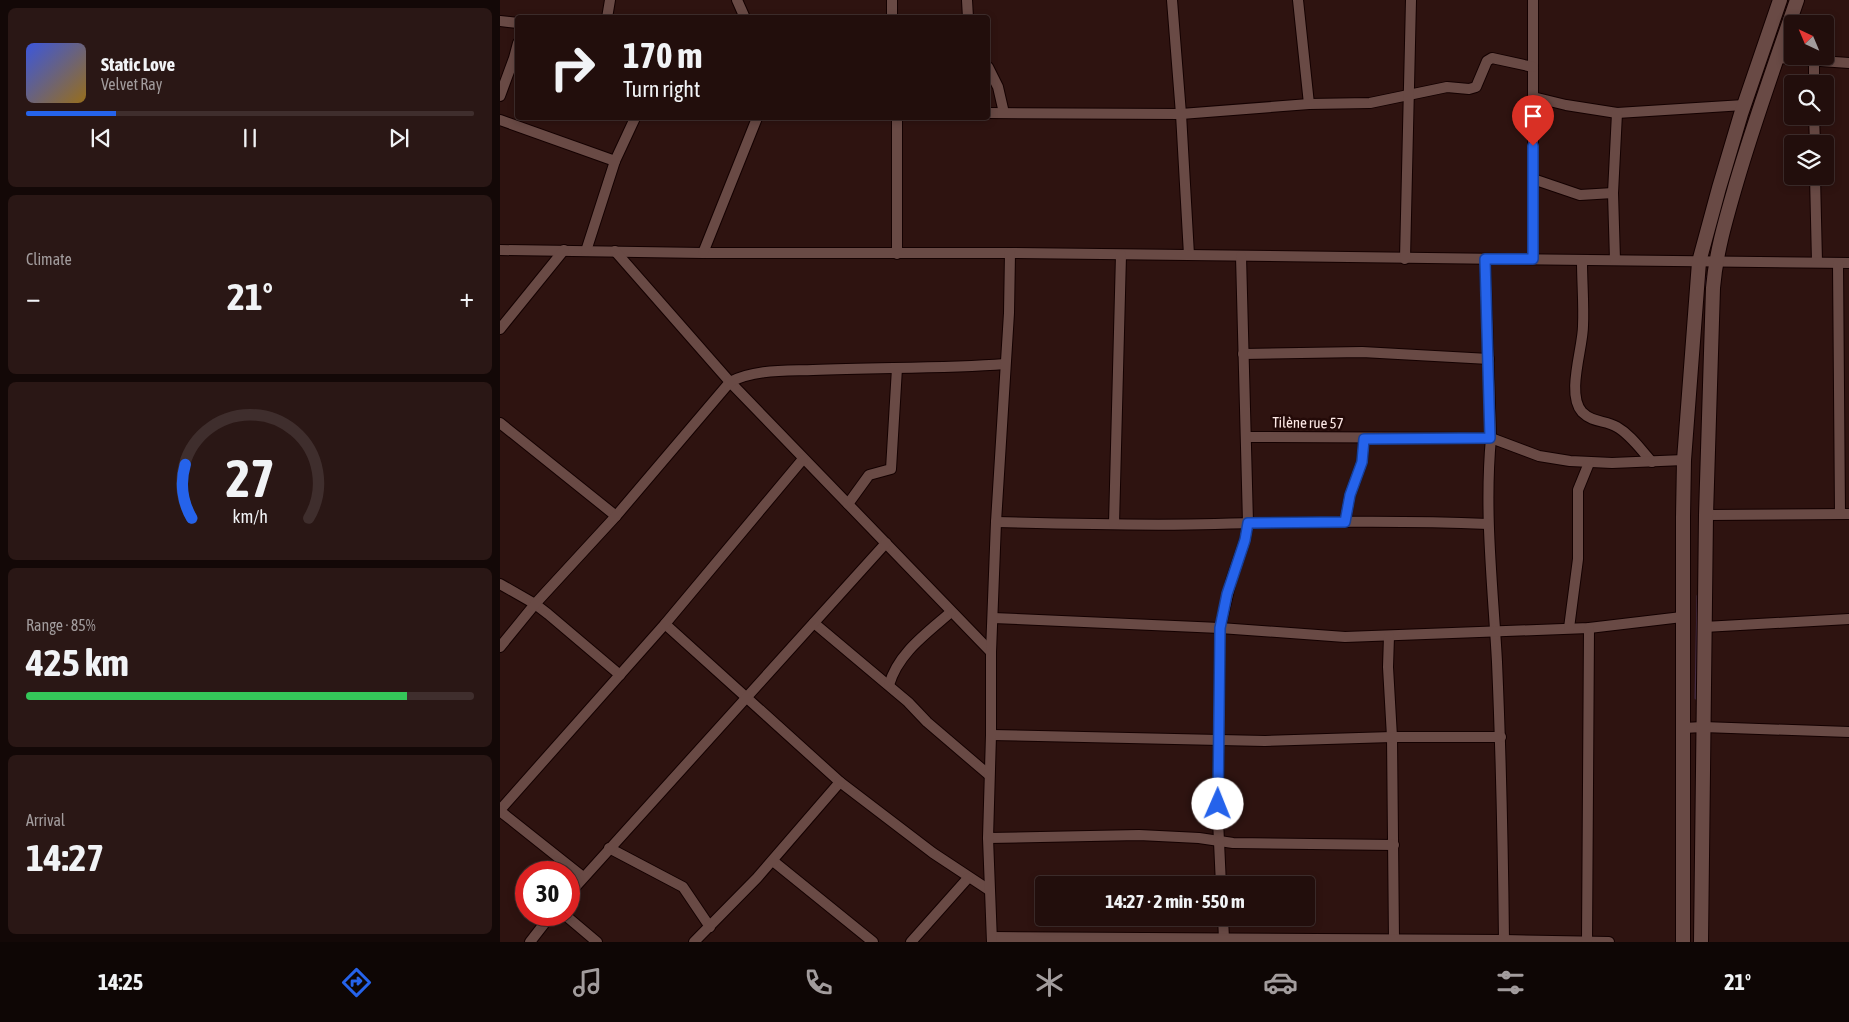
<!DOCTYPE html>
<meta charset="utf-8">
<style>
body{margin:0;font-family:"Asap Condensed",sans-serif;background:#2a1715;color:#f1f3f6;height:100vh;display:flex;flex-direction:column;font-size:19px;white-space:nowrap}
*{box-sizing:border-box;margin:0}
p{font-size:16px;color:#a29c9d}
.icon{flex:none;width:28px;height:28px;fill:none;stroke:currentColor;stroke-width:2;stroke-linecap:round;stroke-linejoin:round}
.map{position:relative;flex:1;overflow:hidden}
.panel{display:flex;flex-direction:column;gap:8px;padding:8px;background:#130807;width:500px}
.panel>*{flex:none}
.top-card{position:absolute;left:15px;top:15px;width:475px;height:105px;border-radius:5px;box-shadow:0 2px 8px #0003,0 0 0 1px #3f2e2d;background:#220e0c;color:#f1f3f6;overflow:hidden}
.needle{width:32px;rotate:316deg}
.fabs{position:absolute;left:1284px;top:15px;display:grid;gap:10px}
.fabs a{display:grid;place-items:center;width:50px;height:50px;border-radius:5px;background:#220e0c;box-shadow:0 2px 8px #0003,0 0 0 1px #3f2e2d;font-size:25px}
.speed{position:absolute;left:15px;top:861px;display:flex;gap:10px;font-size:25px;font-weight:700;text-align:center}
.speed>*{display:grid;place-content:center;width:65px;height:65px;border-radius:50%;background:#220e0c;box-shadow:0 2px 8px #0003,0 0 0 1px #3f2e2d;line-height:1}
.speed .limit{border:8px solid #d22;background:#fff;color:#111}
.pin{position:absolute;display:grid;place-items:center;width:42px;height:42px;color:#fff;margin:-51px -21px;border-radius:50% 50% 50% 0;rotate:-45deg;box-shadow:0 0 5px #0007}
.pin .icon{rotate:45deg}
.me{position:absolute;width:55px;margin:-28px;rotate:1deg;stroke-linejoin:round;filter:drop-shadow(0 0 4px #0008)}
.turn{display:flex;align-items:center;gap:18px;height:105px;padding:0 25px;font-size:22px}
.turn .icon{width:65px;height:65px;stroke-width:2.5}
.turn b{display:block;font-size:35px;line-height:42px}
.big{font-size:38px;font-weight:700;line-height:1.1}
.panel .card{flex:1;display:flex;flex-direction:column;justify-content:center;gap:8px;min-width:0;padding:0 18px;border-radius:8px;background:#2a1715}
.panel .dial{align-items:center;gap:0}
.dial svg{height:130px;overflow:visible;fill:none;stroke:#3f2e2d;stroke-width:7;stroke-linecap:round;text-anchor:middle}
.dial text{fill:#f1f3f6;stroke:none}
.song{display:flex;align-items:center;gap:15px}
.cover{width:60px;height:60px;border-radius:8px;background:linear-gradient(135deg,hsl(230 70% 55%),hsl(40 70% 35%))}
.played{height:5px;border-radius:2px;background:linear-gradient(90deg,#2563eb 20%,#3f2e2d 20%)}
.keys{display:flex;justify-content:space-around;direction:ltr}
.heat{display:flex;justify-content:space-between;align-items:center;font-size:28px;direction:ltr}
.charge{height:8px;border-radius:4px;background:linear-gradient(90deg,#34c759 85%,#3f2e2d 0)}
.trip{position:absolute;left:535px;top:876px;width:280px;height:50px;border-radius:5px;background:#220e0c;box-shadow:0 2px 8px #0003,0 0 0 1px #3f2e2d;font-weight:700;line-height:50px;text-align:center}
.dock{display:flex;height:80px;justify-content:space-around;align-items:center;background:#0e0605;color:#a29c9d}
.dock .icon{width:35px;height:35px}
.dock .selected{color:#2563eb}
.dock b{font-size:22px;color:#f1f3f6}
main{display:flex;flex:1;min-height:0}
.map>svg:first-child{display:block}
.lines{fill:none;stroke-linecap:round;stroke-linejoin:round}
.stream{stroke:#442a41;stroke-width:3}
.street-casing{stroke:#140101;stroke-width:12}
.secondary-casing{stroke:#140101;stroke-width:16}
.street{stroke:#694a45;stroke-width:10}
.secondary{stroke:#694a45;stroke-width:14}
.route-casing{stroke:#184099;stroke-width:12}
.route{stroke:#2563eb;stroke-width:9}
.labels{text-anchor:middle;stroke-width:5;stroke-linejoin:round;paint-order:stroke}
.street-label{font-size:15px;fill:#feeae7;stroke:#230a08}
</style>
<main>
<section class="panel">
<div class="card">
<div class="song"><i class="cover"></i><div><b>Static Love</b><p>Velvet Ray</p></div></div>
<div class="played"></div>
<div class="keys"><svg class="icon" aria-label="previous" viewBox="0 0 24 24"><path d="M18 5L8 12l10 7zM5 5v14"/></svg><svg class="icon" aria-label="pause" viewBox="0 0 24 24"><path d="M8 5v14M16 5v14"/></svg><svg class="icon" aria-label="next" viewBox="0 0 24 24"><path d="M6 5l10 7-10 7zM19 5v14"/></svg></div>
</div>
<div class="card"><p>Climate</p>
<div class="heat"><a>−</a><b class="big">21°</b><a>+</a></div>
</div>
<div class="card dial"><svg viewBox="0 0 100 80">
<path d="M14 69A42 42 0 1 1 86 69"/>
<path d="M14 69A42 42 0 0 1 10 36" stroke="#2563eb"/>
<text x="50" y="56" font-size="32" font-weight="700">27</text>
<text x="50" y="72" font-size="11">km/h</text>
</svg></div>
<div class="card"><p>Range · 85%</p><b class="big">425 km</b><div class="charge"></div></div>
<div class="card"><p>Arrival</p><b class="big">14:27</b></div>
</section>
<div class="map">
<svg width="1349" height="942" viewBox="0 0 1349 942">
<rect width="100%" height="100%" fill="#2e1310"/>
<g class="lines">
<!-- stream -->
<g class="stream">
<path d="M1206 287 1207 277"/>
<path d="M1196 698 1198 596"/>
</g>
<defs>
<g id="street">
<path d="M237 0 245 18"/>
<path d="M392 0V18"/>
<path d="M467 0 468 18"/>
<path d="M672 0 681 114 689 255"/>
<path d="M798 0 809 104"/>
<path d="M1033 0V259"/>
<path d="M107 18 110 0"/>
<path d="M0 21 18 23"/>
<path d="M1277 58 1349 63"/>
<path d="M1314 61V84"/>
<path d="M488 67 498 87 504 113"/>
<path d="M0 96 14 58 18 43"/>
<path d="M1033 97 1066 105 1117 113 1244 105"/>
<path d="M488 113 681 114 809 104 870 103 947 87 969 89 976 87 987 61 992 58 1033 67"/>
<path d="M1314 116 1315 144"/>
<path d="M397 118V254"/>
<path d="M0 120 115 161"/>
<path d="M1315 176 1317 262"/>
<path d="M1033 179 1080 195 1113 193"/>
<path d="M0 250 203 253H510L1349 263"/>
<path d="M86 251 115 161 135 118"/>
<path d="M115 251 230 382 491 652"/>
<path d="M203 253 257 118"/>
<path d="M905 259 911 0"/>
<path d="M985 259 991 438C984 513 993 587 997 662 1001 755 1003 847 1004 940"/>
<path d="M1115 260 1113 193 1117 113"/>
<path d="M1082 261C1082 283 1084 304 1083 326 1083 348 1066 394 1082 412 1093 423 1105 420 1117 427 1131 435 1141 450 1152 462"/>
<path d="M1338 263 1340 514"/>
<path d="M0 329 64 250"/>
<path d="M743 354 862 352 989 359"/>
<path d="M0 423 116 516"/>
<path d="M746 437 991 438 1039 456 1070 461 1112 463 1184 460"/>
<path d="M348 504 369 475 391 469 397 368"/>
<path d="M1206 515 1349 514"/>
<path d="M496 522C569 524 642 526 715 524 806 522 897 520 988 524"/>
<path d="M845 522 850 495 862 462 864 439"/>
<path d="M614 524 621 255"/>
<path d="M0 584 35 604 48 614 120 675"/>
<path d="M493 618 720 628 845 637 1089 628 1182 617"/>
<path d="M314 623 408 702 427 722 489 775"/>
<path d="M165 624 340 782 433 853 489 890"/>
<path d="M1204 627 1349 619"/>
<path d="M1069 628 1078 559V490L1089 463"/>
<path d="M889 636 888 667 892 737 894 940"/>
<path d="M0 647 35 604 116 516 230 382C255 369 286 371 313 370 377 367 441 369 505 364"/>
<path d="M389 685C398 653 427 633 451 612"/>
<path d="M1183 728 1203 727 1349 732"/>
<path d="M491 735 765 741 892 737H1001"/>
<path d="M0 810 165 624 303 459"/>
<path d="M0 811 83 877"/>
<path d="M488 838 639 835 699 838 733 843 894 845"/>
<path d="M109 848 183 887 210 927"/>
<path d="M273 861 373 942"/>
<path d="M721 885 718 820 720 628 731 581 745 540 748 523 741 256"/>
<path d="M69 894 386 543"/>
<path d="M65 915 97 942"/>
<path d="M723 918 724 939"/>
<path d="M492 937 1004 940 1109 942"/>
<path d="M30 942 51 915"/>
<path d="M194 942 257 878 340 782"/>
<path d="M411 942 468 878"/>
<path d="M492 942 488 838 491 735V652L496 522 509 313 510 253"/>
<path d="M1087 942 1089 628"/>
</g>
<g id="secondary">
<path d="M1183 942V517L1184 460 1199 262 1219 188 1241 114 1280 0"/>
<path d="M1201 942 1206 515 1213 288C1216 252 1226 219 1236 184 1254 122 1276 61 1297 0"/>
</g>
</defs>
<!-- street casing -->
<use href="#street" class="street-casing"/>
<!-- secondary casing -->
<use href="#secondary" class="secondary-casing"/>
<!-- street -->
<use href="#street" class="street"/>
<!-- secondary -->
<use href="#secondary" class="secondary"/>
</g>
<g class="lines">
<defs>
<path id="route" d="M718 804 720 628 727 594 745 540 748 523 845 522 850 495 862 462 864 439 990 438 985 259H1033V146"/>
</defs>
<!-- route casing -->
<use href="#route" class="route-casing"/>
<!-- route -->
<use href="#route" class="route"/>
</g>
<g class="labels">
<!-- street labels -->
<g class="street-label">
<text transform="translate(808 423) rotate(1)" y="5">Tilène rue 57</text>
</g>
</g>
</svg>
<div class="fabs">
<a><svg class="needle" viewBox="-14 -14 28 28"><path d="M0-13l5 13h-10z" fill="#e53935"/><path d="M0 13l5-13h-10z" fill="#a29c9d"/></svg></a>
<a><svg class="icon" aria-label="search" viewBox="0 0 24 24"><circle cx="10" cy="10" r="6"/><path d="M15 15l6 6"/></svg></a>
<a><svg class="icon" aria-label="layers" viewBox="0 0 24 24"><path d="M12 4l9 5-9 5-9-5zM3 14l9 5 9-5"/></svg></a>
</div>
<div class="speed"><div class="limit">30</div></div>
<div class="pin" style="left:1033px;top:146px;background:#d93025"><svg class="icon" aria-label="arrive" viewBox="0 0 24 24"><path d="M6 21V4h12l-3 4 3 4H6"/></svg></div>
<svg class="me" style="left:718px;top:804px" viewBox="-20 -20 40 40"><circle r="19" fill="#fff"/><path d="M0-13L10 11 0 6-10 11z" fill="#2563eb"/></svg>
<div class="trip">14:27 · 2 min · 550 m</div>
<div class="top-card">
<div class="turn"><svg class="icon" aria-label="right" viewBox="0 0 24 24"><path d="M7 20v-9h11M14 6l5 5-5 5"/></svg><div><b>170 m</b>Turn right</div></div>
</div>
</div>
</main>
<nav class="dock">
<b>14:25</b>
<svg class="icon selected" aria-label="directions" viewBox="0 0 24 24"><path d="M12 3l9 9-9 9-9-9zM9 14v-3h6M13 9l2 2-2 2"/></svg>
<svg class="icon" aria-label="music" viewBox="0 0 24 24"><path d="M9 18V5l10-2v13"/><circle cx="6" cy="18" r="3"/><circle cx="16" cy="16" r="3"/></svg>
<svg class="icon" aria-label="phone" viewBox="0 0 24 24"><path d="M5 4h4l2 5-3 2q2 4 5 5l2-3 5 2v4C11 20 4 13 5 4z"/></svg>
<svg class="icon" aria-label="climate" viewBox="0 0 24 24"><path d="M12 3v18M4 7l16 10M4 17L20 7"/></svg>
<svg class="icon" aria-label="car" viewBox="0 0 24 24"><path d="M5 17H2v-5l4-1 3-4h7l3 4 3 1v5h-3M9 17h6M6 11h13"/><circle cx="7" cy="17" r="2"/><circle cx="17" cy="17" r="2"/></svg>
<svg class="icon" aria-label="filters" viewBox="0 0 24 24"><path d="M4 7h16M4 17h16"/><circle cx="9" cy="7" r="2"/><circle cx="15" cy="17" r="2"/></svg>
<b>21°</b>
</nav>
